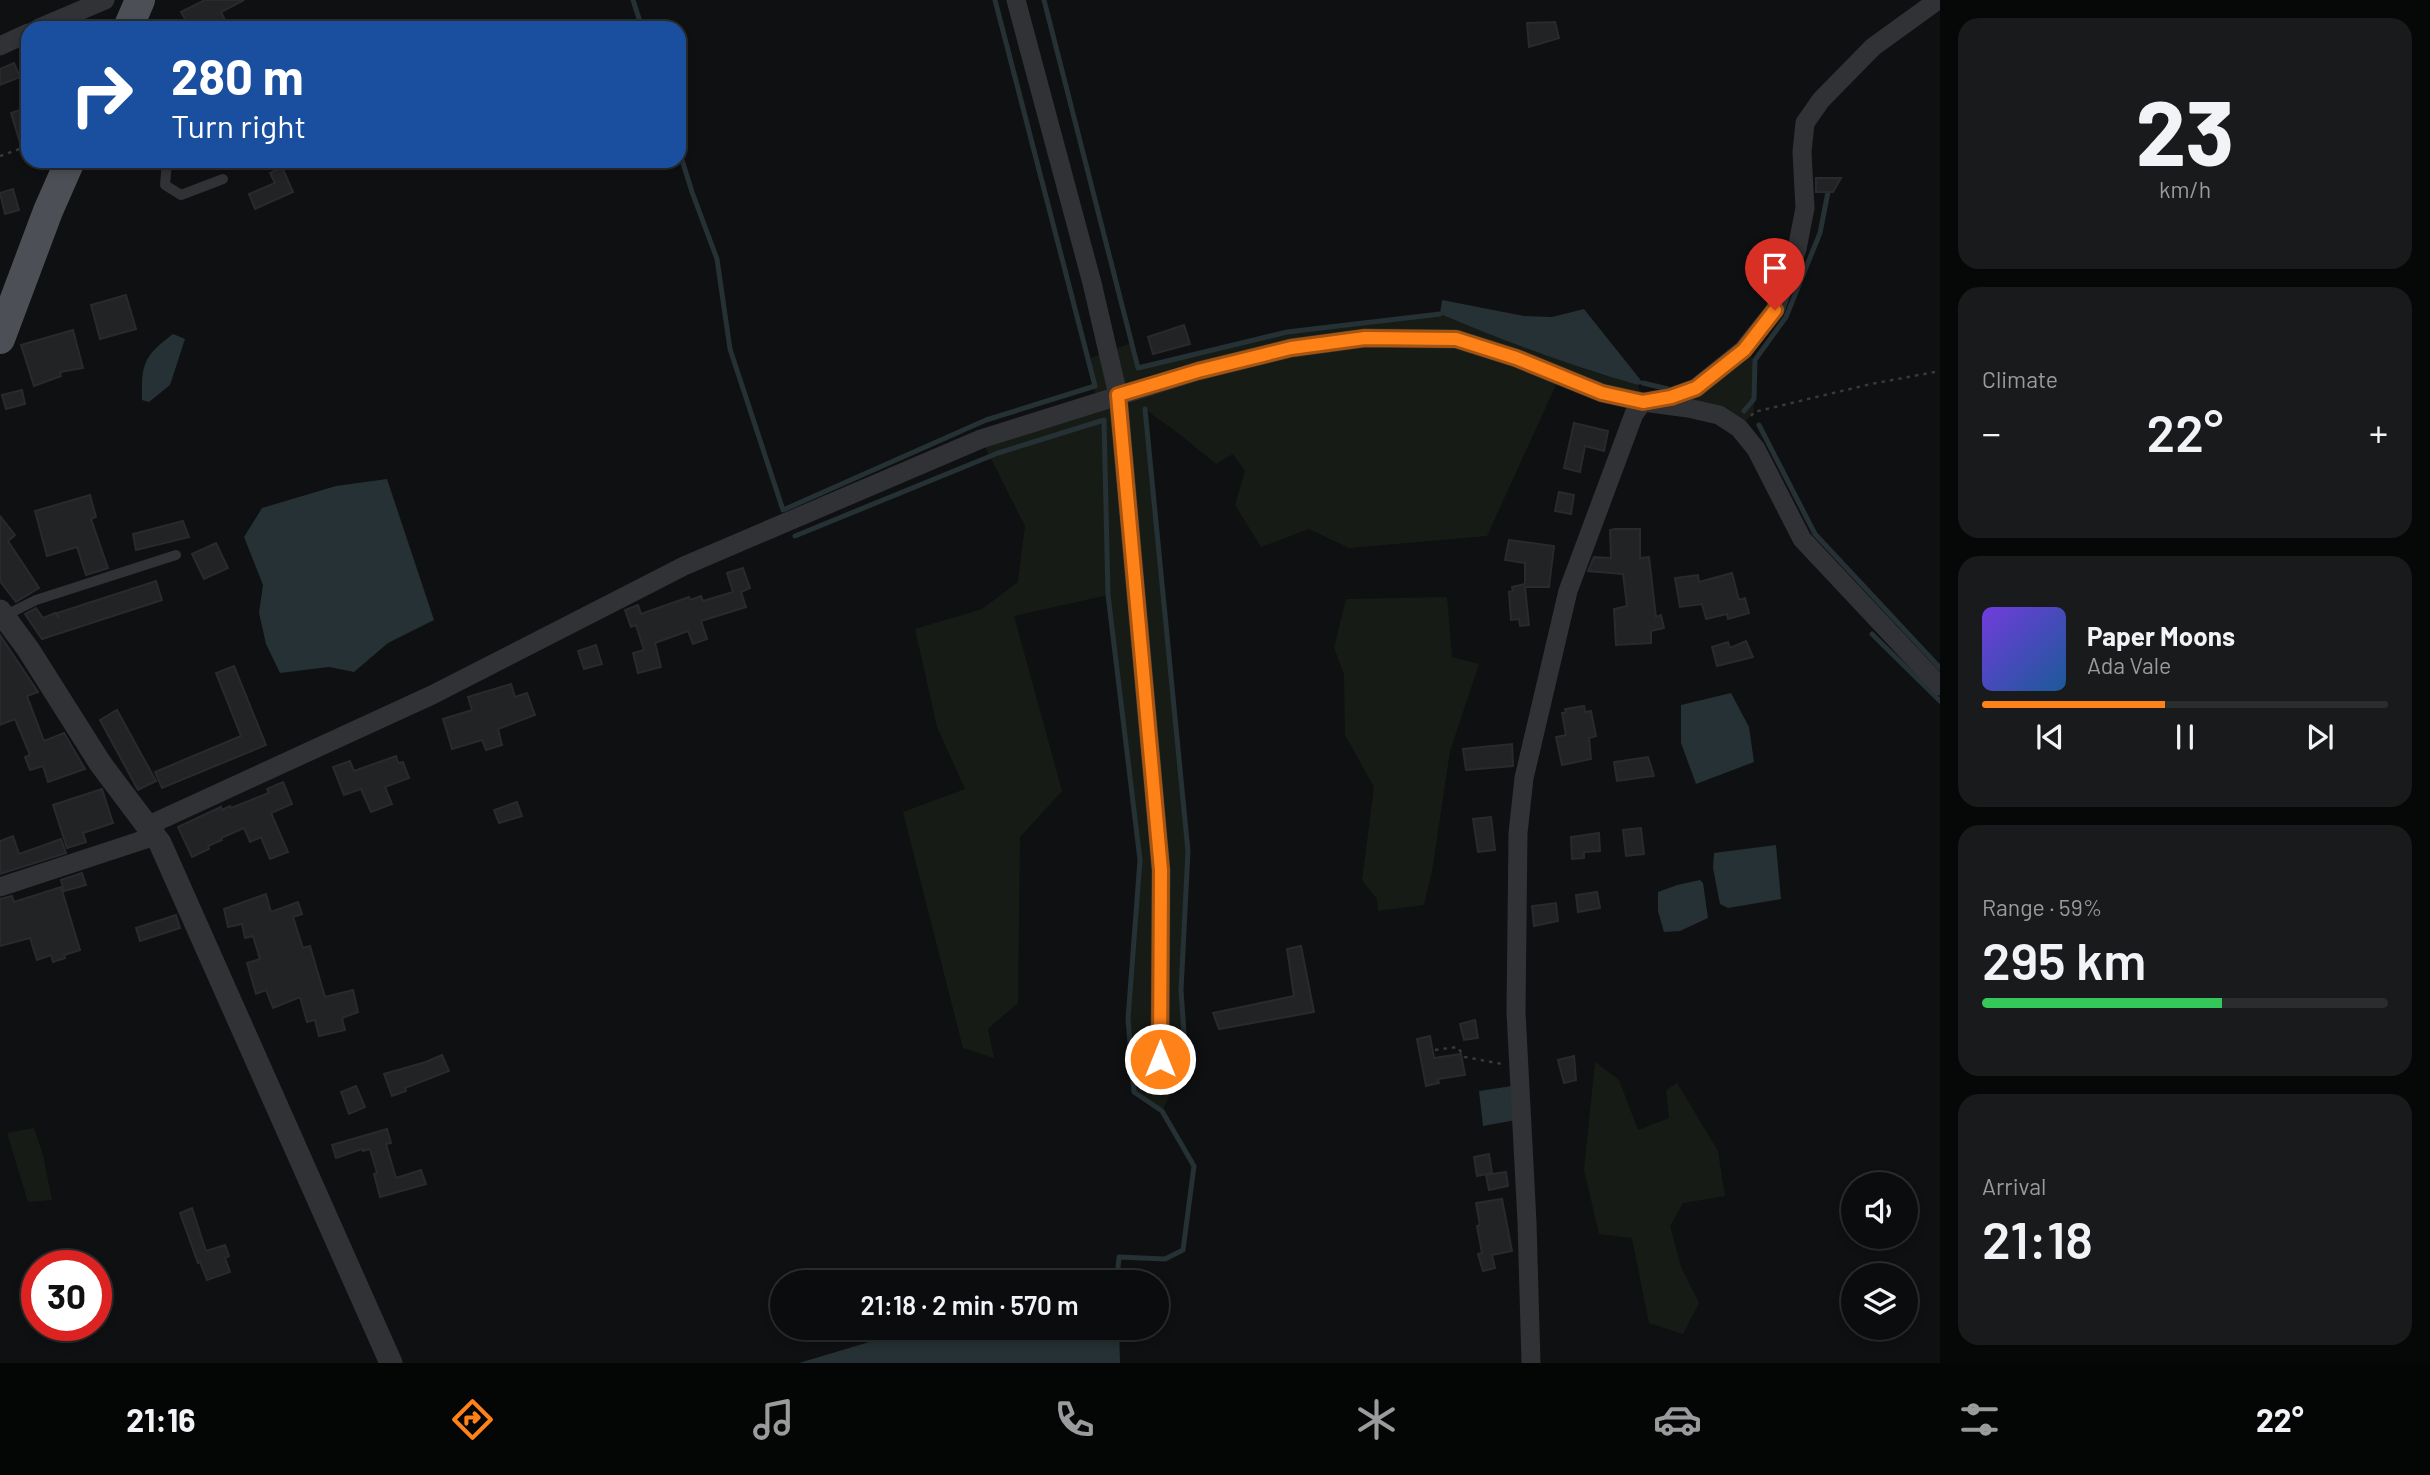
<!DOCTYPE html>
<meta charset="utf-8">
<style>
body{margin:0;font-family:Barlow,sans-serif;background:#191a1b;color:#f1f3f6;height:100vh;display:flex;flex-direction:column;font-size:26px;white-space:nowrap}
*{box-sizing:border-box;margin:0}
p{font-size:23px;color:#9a9b9d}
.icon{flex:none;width:38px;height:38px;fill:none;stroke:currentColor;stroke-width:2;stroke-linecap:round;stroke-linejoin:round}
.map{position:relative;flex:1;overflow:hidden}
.panel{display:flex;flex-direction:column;gap:18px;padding:18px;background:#060707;width:490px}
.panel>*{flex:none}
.top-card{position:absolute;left:21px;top:21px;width:665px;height:147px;border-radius:21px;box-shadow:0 4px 10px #0003,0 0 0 2px #2b2c2e;background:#1a4fa0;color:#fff;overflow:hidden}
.buttons{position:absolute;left:1841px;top:1172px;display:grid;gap:14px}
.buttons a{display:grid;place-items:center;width:77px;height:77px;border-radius:50%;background:#0b0c0d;box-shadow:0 4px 10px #0003,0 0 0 2px #2b2c2e;font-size:35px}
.speed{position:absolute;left:21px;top:1250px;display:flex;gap:14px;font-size:35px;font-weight:700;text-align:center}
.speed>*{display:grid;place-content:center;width:91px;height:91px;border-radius:50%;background:#0b0c0d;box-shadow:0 4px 10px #0003,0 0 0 2px #2b2c2e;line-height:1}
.speed .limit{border:10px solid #d22;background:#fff;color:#111}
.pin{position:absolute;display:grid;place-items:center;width:60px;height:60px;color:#fff;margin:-72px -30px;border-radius:50% 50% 50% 0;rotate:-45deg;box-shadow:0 0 7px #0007}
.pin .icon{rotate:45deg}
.me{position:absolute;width:77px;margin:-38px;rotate:0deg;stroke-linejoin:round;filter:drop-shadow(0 0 5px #0008)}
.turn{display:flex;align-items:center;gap:24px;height:147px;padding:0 35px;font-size:32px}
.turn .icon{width:91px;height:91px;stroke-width:2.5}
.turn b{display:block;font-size:49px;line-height:60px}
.big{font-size:52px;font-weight:600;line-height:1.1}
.panel .tile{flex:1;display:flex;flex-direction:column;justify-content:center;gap:10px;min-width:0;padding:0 24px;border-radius:21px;background:#191a1b}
.panel .dial{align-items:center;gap:0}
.dial b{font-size:91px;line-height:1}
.song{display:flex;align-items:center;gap:21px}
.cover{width:84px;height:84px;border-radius:10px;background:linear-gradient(135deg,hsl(260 70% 55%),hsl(210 70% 35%))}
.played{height:7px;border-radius:4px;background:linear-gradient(90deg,#ff8219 45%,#2b2c2e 45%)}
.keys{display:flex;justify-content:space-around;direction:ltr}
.heat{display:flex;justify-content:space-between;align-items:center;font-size:38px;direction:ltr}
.charge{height:10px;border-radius:5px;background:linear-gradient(90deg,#34c759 59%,#2b2c2e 0)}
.trip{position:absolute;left:770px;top:1270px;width:399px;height:70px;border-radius:35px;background:#0b0c0d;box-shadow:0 4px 10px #0003,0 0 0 2px #2b2c2e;font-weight:600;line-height:70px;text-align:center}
.dock{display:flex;height:112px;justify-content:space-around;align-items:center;background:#040505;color:#9a9b9d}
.dock .icon{width:49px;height:49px}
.dock .current{color:#ff8219}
.dock b{font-size:32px;color:#f1f3f6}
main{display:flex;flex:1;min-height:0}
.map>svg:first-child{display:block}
.green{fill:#161c15}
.water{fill:#253135}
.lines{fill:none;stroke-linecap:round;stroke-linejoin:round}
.stream{stroke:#253135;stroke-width:5}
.building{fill:#222325;stroke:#292a2d;stroke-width:2}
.path{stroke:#363a3d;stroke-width:2.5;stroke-dasharray:3.5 5;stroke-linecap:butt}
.service{stroke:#303236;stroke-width:10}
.minor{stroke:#303236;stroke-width:19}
.tertiary{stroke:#303236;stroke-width:23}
.primary{stroke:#4c5056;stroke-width:30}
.route-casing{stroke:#a65410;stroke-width:18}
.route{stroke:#ff8219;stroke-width:12}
</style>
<main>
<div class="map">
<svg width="1940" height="1363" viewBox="0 0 1940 1363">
<rect width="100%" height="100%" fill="#0f1011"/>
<!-- green -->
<g class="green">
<path d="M1440 314 1590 371 1638 385 1643 402C1693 394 1706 383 1743 350L1755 360 1754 412 1739 428 1719 415 1688 408 1643 402 1602 393 1560 376 1487 536 1349 548 1309 529 1261 547 1235 505 1245 471 1233 454 1216 464 1182 436 1146 410 1188 851 1181 989 1187 1076 1177 1081 1162 1111 1134 1092 1128 1019 1140 860 1108 595 1014 616 1062 791 1020 837 1018 1003 988 1029 994 1058 963 1048 903 812 965 789 937 727 915 629 982 609 1018 582 1025 526 981 439 1097 401 1088 359 1131 343 1138 368 1287 332Z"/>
<path d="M1447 597 1452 657 1479 664 1450 751 1432 871 1424 905 1378 911 1377 899 1362 880 1374 787 1345 735 1344 674 1334 648 1346 599Z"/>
<path d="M1595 1062 1619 1080 1638 1130 1669 1118 1666 1090 1677 1083 1718 1151 1725 1196 1683 1203 1670 1226 1681 1267 1699 1303 1683 1334 1649 1323 1632 1238 1599 1234 1584 1170Z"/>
<path d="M34 1128 43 1155 52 1200 28 1202 7 1133Z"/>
</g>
<!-- water -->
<g class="water">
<path d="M1442 300 1524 316 1552 317 1584 309 1643 383 1638 385C1570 366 1505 341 1440 314Z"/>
<path d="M173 334 185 339 170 385 149 402 142 400C141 363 144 356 173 334Z"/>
<path d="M387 479 434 620 388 643 354 672 329 667 280 673 266 644 259 613 263 585 244 537 262 508 336 486Z"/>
<path d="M1731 693 1749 727 1754 762 1696 784 1681 743V705Z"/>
<path d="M1776 845 1781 899 1728 908 1720 904 1713 868 1714 853Z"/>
<path d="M1700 880 1703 883 1708 918 1680 931 1664 932 1658 911V892L1677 885Z"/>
<path d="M1512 1086 1516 1120 1483 1126 1479 1091Z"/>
<path d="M916 1328H1119L1120 1363H799Z"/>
</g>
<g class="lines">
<!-- stream -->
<g class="stream">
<path d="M633 0 642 28"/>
<path d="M1044 0 1138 368 1287 332 1440 314"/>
<path d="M679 150 692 192 717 259 730 349 783 510 986 420 1095 386 995 0"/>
<path d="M1643 383 1668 389"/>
<path d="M1145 409 1188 851 1181 990 1187 1076 1177 1081"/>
<path d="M1744 411 1754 399 1755 360 1786 317 1820 233 1828 192"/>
<path d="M1759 425 1815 534 1940 668"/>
<path d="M795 536 998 453 1104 420 1108 595 1140 860 1128 1019 1134 1092 1162 1111 1194 1166 1183 1250 1165 1259 1119 1257 1118 1268"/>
<path d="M1872 634 1940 701"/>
</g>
</g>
<!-- building -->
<g class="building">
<path d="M205 0H244L221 12 229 28H190L181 12Z"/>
<path d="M1555 22 1559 38 1529 47 1527 23Z"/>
<path d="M14 63 20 77 0 85V69Z"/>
<path d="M28 107V159H25L11 113Z"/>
<path d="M282 167 293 192 255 209 249 194 275 183 270 173Z"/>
<path d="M1816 178H1841L1833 192H1816Z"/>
<path d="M13 189 19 210 5 214 0 193Z"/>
<path d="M126 295 136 329 100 339 91 305Z"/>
<path d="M1184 325 1190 344 1153 354 1148 337Z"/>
<path d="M73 330 83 368 60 372 61 376 34 386 21 345Z"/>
<path d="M22 390 25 404 6 409 2 395Z"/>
<path d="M1574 423 1608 431 1604 451 1585 446 1580 472 1564 468Z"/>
<path d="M1559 492 1574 495 1571 514 1555 511Z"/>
<path d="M90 495 96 517 91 519 108 568 86 575 77 547 47 556 35 511Z"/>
<path d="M0 516 15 535 8 541 39 588 16 602 0 581Z"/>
<path d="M183 521 189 537 136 550 133 534Z"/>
<path d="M1615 529H1640V558L1649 557 1656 617 1661 615 1664 628 1651 631V643L1616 645 1614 609 1627 606 1623 574 1588 571 1594 557 1611 558 1610 530Z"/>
<path d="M1509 540 1554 546 1549 587H1525L1529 625 1520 626 1519 619 1511 620 1509 592 1513 591 1512 587 1525 584V563L1505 560Z"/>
<path d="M216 543 228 568 204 579 192 554Z"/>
<path d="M743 568 750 588 741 592 746 607 701 621 707 639 693 644 688 631 655 643 661 667 638 673 633 653 644 650 636 625 631 627 625 610 638 605 641 614 689 597 690 600 701 596 703 601 733 592 727 573Z"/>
<path d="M1732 573 1739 600 1745 598 1749 613 1728 619 1727 614 1706 619 1702 604 1680 607 1675 578 1698 575 1699 582Z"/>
<path d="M156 581 162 600 42 639 25 614 36 608 43 618 55 613 59 618 57 613Z"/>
<path d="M0 635 38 692 27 696 44 741 64 733 85 769 48 782 43 766 30 770 25 757 30 755 15 719 0 725Z"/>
<path d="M1746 641 1753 657 1717 666 1712 647 1728 642 1730 648Z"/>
<path d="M596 645 602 664 584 669 578 651Z"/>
<path d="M234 666 266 745 162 788 155 772 241 736 216 673Z"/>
<path d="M511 684 515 697 527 693 535 715 498 729 502 745 486 750 482 740 452 749 443 719 472 710 468 697Z"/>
<path d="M1584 706 1585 712 1591 711 1596 736 1589 738 1591 759 1562 765 1556 737 1566 735 1562 713H1566L1565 709Z"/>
<path d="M117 710 156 781 138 790 100 720Z"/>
<path d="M1512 744 1513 766 1466 770 1463 749Z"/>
<path d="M396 756 398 763 403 762 409 778 385 787 392 804 371 812 361 789 344 795 333 767 350 761 354 771Z"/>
<path d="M1648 757 1654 776 1617 781 1614 762Z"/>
<path d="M283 782 292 804 271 813 288 852 270 859 261 837 250 842 244 828 221 838 222 840 208 846 209 849 192 857 178 827 221 807 222 810 230 806 231 808 269 793 267 789Z"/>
<path d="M102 789 113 823 83 833 86 842 67 848 53 805Z"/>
<path d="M517 802 522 816 499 823 494 810Z"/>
<path d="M1491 817 1495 850 1478 852 1473 819Z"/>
<path d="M1641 828 1644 854 1626 856 1623 830Z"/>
<path d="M1599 833 1600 851 1584 852V858L1572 859 1571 837Z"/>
<path d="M13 836 19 854 61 839 66 853 0 874V841Z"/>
<path d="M82 873 86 885 64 891 61 880Z"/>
<path d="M61 887 80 950 64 955 65 958 53 962 51 955 37 960 30 938 0 946V899L12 896 14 902Z"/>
<path d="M1597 892 1600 908 1578 912 1576 895Z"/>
<path d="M266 894 271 912 298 902 302 914 293 917 303 948 310 946 325 997 353 990 358 1012 342 1018 345 1030 319 1036 315 1020 307 1022 300 997 273 1008 266 990 256 994 247 963 260 959 253 936 245 938 242 924 228 927 224 909Z"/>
<path d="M1556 903 1558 921 1534 926 1532 906Z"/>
<path d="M176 915 180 928 140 941 136 928Z"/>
<path d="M1301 946 1314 1012 1219 1029 1213 1013 1294 996 1287 949Z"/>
<path d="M1475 1020 1478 1038 1464 1040 1460 1024Z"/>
<path d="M1430 1036 1434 1058 1461 1054 1465 1075 1438 1079 1439 1083 1426 1086 1417 1039Z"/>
<path d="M442 1055 449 1071 405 1088 406 1091 392 1096 384 1074 426 1062Z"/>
<path d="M1574 1056 1576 1080 1564 1083 1558 1060Z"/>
<path d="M356 1086 365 1107 349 1114 341 1092Z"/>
<path d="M387 1129 391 1143 386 1144 396 1178 421 1170 426 1184 380 1197 374 1174 377 1173 370 1149 363 1151 362 1149 336 1158 332 1145Z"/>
<path d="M1489 1154 1492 1173 1477 1176 1474 1157Z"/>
<path d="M1506 1172 1508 1186 1489 1190 1486 1175Z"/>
<path d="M1502 1199 1512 1251 1492 1255 1495 1268 1483 1271 1478 1254 1482 1253 1477 1226 1480 1225 1476 1203Z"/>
<path d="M192 1208 206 1251 225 1245 229 1256 225 1258 230 1272 207 1280 200 1262 198 1263 180 1213Z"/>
</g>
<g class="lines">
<!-- path -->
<g class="path">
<path d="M0 156 28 146"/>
<path d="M1751 416 1754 412 1871 384 1940 371"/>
<path d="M1435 1050 1457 1047 1465 1057 1502 1064"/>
</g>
<!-- service -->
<g class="service">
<path d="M167 161 165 185 181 195 223 179"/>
<path d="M4 616 36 600 176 555"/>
</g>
<!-- minor -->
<g class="minor">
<path d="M1016 0 1092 283 1118 395 1161 870 1160 1060"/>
<path d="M39 28 105 0"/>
<path d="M0 46 28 33"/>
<path d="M147 826 432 695 684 566 981 439 1198 371 1291 348 1365 338 1456 339 1516 358 1602 393 1643 402 1688 408 1719 415 1739 428 1756 449 1802 539 1940 686"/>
<path d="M0 887 155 836"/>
<path d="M1531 1363 1527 1222 1516 1012 1518 833 1524 778 1568 591 1634 414 1643 402 1671 397 1696 388 1743 350 1775 310 1797 249 1805 208 1802 152 1805 123 1821 100 1873 47 1938 0"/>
</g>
<!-- tertiary -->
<path class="tertiary" d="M0 611 28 649 100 763 160 843 391 1363"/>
<!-- primary -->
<g class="primary">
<path d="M128 28 140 0"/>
<path d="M0 339 48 211 70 161"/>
</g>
</g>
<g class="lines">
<defs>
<path id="route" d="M1160 1059 1161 870 1118 395 1198 371 1291 348 1365 338 1456 339 1516 358 1602 393 1643 402 1671 397 1696 388 1744 350 1775 310"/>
</defs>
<!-- route casing -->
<use href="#route" class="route-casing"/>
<!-- route -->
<use href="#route" class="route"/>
</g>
</svg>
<div class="buttons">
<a><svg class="icon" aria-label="sound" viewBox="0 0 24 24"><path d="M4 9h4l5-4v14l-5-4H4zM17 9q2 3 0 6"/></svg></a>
<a><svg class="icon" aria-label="layers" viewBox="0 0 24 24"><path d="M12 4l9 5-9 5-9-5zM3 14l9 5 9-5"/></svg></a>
</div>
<div class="speed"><div class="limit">30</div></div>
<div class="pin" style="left:1775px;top:310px;background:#d93025"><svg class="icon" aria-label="arrive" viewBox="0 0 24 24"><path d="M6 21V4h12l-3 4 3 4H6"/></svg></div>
<svg class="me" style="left:1160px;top:1059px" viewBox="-20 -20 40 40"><circle r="17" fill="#ff8219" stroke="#fff" stroke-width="3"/><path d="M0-11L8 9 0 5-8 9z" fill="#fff"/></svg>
<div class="trip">21:18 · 2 min · 570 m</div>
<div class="top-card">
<div class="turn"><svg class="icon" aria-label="right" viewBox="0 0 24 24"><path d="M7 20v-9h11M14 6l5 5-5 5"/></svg><div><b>280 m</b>Turn right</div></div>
</div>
</div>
<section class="panel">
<div class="tile dial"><b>23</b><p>km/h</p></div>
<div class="tile"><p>Climate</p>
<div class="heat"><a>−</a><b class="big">22°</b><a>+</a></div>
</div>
<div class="tile">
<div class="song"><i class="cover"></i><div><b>Paper Moons</b><p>Ada Vale</p></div></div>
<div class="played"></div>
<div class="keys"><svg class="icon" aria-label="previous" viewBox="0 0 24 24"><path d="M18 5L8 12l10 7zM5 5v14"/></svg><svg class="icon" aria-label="pause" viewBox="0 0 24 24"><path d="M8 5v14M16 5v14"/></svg><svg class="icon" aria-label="next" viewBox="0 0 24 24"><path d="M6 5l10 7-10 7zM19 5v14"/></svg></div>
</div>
<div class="tile"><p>Range · 59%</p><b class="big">295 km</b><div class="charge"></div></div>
<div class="tile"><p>Arrival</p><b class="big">21:18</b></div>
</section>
</main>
<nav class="dock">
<b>21:16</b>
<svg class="icon current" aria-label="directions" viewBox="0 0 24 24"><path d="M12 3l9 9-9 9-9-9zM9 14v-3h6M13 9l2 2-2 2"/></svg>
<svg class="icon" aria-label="music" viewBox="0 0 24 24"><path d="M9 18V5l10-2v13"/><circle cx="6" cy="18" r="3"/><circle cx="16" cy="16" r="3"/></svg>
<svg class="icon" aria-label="phone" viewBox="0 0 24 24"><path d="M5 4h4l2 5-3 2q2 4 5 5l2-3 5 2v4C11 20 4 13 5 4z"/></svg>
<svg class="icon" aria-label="climate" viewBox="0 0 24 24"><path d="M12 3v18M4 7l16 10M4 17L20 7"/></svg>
<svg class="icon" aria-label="car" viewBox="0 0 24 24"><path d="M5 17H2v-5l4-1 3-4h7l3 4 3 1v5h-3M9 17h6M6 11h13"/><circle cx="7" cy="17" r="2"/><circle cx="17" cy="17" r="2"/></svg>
<svg class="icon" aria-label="filters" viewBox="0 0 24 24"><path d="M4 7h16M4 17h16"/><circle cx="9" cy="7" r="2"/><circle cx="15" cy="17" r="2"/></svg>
<b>22°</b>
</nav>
